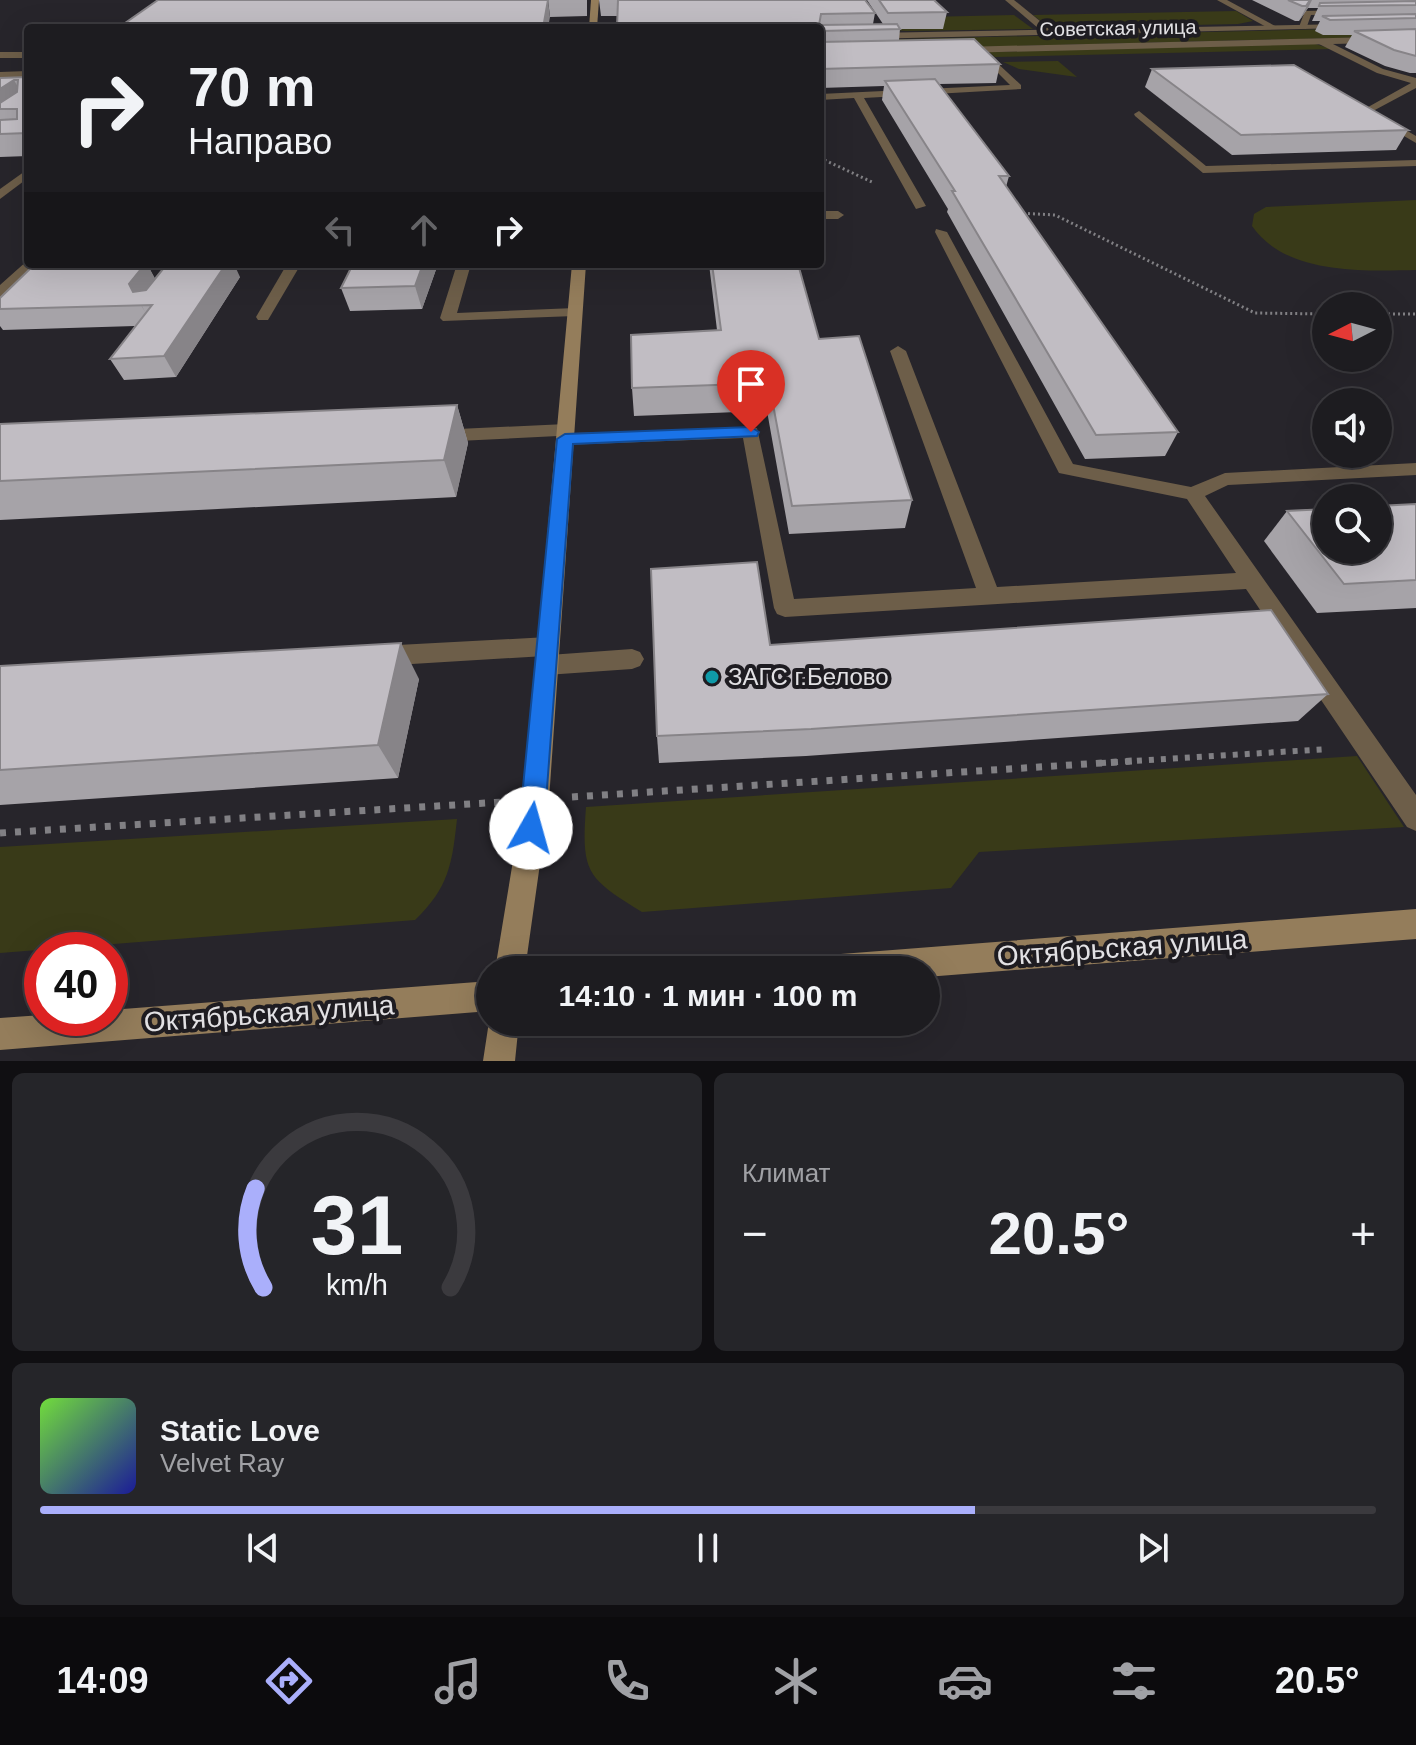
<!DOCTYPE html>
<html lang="ru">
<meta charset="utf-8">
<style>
body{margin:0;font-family:Helvetica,sans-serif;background:#252529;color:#f1f3f6;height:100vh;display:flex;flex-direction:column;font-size:30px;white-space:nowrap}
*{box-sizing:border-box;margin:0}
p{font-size:26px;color:#a0a1a5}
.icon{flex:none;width:44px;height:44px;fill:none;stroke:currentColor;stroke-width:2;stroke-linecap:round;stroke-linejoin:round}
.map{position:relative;height:1061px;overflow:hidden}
.panel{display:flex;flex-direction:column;gap:12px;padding:12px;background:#100f12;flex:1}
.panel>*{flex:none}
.banner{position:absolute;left:24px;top:24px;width:800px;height:244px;border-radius:8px;box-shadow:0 8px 32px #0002,0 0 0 2px #3b3a3e;background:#1d1c20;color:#f1f3f6;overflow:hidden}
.needle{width:52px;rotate:264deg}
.buttons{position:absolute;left:1312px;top:292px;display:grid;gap:16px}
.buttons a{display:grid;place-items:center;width:80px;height:80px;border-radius:50%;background:#1d1c20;box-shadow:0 8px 32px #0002,0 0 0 2px #3b3a3e;font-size:40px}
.speed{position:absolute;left:24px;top:932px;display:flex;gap:16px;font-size:40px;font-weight:700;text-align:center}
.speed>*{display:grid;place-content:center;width:104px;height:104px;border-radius:50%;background:#1d1c20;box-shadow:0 8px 32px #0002,0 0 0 2px #3b3a3e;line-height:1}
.speed .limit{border:12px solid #d22;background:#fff;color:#111}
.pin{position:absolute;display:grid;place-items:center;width:68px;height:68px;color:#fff;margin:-82px -34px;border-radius:50% 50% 50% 0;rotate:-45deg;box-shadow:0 0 8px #0007}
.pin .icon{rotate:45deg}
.me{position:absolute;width:88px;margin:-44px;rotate:7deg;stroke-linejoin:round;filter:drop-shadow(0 0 6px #0008)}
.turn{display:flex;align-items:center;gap:28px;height:168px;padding:0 32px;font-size:36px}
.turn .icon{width:104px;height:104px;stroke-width:2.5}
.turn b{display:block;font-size:56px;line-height:68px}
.lanes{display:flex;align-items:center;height:76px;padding:0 32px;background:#0003;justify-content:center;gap:40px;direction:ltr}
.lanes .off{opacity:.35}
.big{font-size:60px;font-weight:700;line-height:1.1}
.panel .tile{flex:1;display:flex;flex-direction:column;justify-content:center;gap:12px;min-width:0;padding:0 28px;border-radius:12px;background:#252529}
.panel .dial{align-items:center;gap:0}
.dial svg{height:208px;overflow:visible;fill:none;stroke:#3b3a3e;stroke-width:7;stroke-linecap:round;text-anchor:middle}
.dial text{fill:#f1f3f6;stroke:none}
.song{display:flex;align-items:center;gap:24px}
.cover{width:96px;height:96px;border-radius:12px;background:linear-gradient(135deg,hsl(100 70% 55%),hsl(240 70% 35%))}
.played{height:8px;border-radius:4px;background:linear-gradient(90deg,#aaaffb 70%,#3b3a3e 70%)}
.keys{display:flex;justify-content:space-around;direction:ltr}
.heat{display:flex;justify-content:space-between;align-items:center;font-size:44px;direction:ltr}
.panel .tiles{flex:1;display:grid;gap:12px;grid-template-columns:1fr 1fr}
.tile:last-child{grid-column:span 2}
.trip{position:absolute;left:476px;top:956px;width:464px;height:80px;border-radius:40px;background:#1d1c20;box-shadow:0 8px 32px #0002,0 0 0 2px #3b3a3e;font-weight:700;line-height:80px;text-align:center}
.tabs{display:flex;height:128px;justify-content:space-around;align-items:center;background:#0c0b0d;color:#a0a1a5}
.tabs .icon{width:56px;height:56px}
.tabs .active{color:#aaaffb}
.tabs b{font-size:36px;color:#f1f3f6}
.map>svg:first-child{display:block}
.green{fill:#393a18}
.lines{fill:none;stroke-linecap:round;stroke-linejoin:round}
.path-far2{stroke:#818084;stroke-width:3;stroke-dasharray:2 3;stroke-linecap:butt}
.path-far1{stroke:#818084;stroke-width:6;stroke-dasharray:5 7;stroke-linecap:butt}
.path{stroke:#818084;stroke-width:7;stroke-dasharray:6 9;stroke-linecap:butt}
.lane{fill:#6d5e49;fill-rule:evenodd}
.street{fill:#6d5e49;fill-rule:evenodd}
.secondary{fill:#947d5b;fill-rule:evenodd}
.wall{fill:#a6a3a8}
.shaded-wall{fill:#878488}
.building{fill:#c1bdc3;stroke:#878488;stroke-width:2}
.route{fill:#1a73e8;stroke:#114b97;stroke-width:2}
.culture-dot{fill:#0f9aa8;stroke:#1e1c21;stroke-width:3}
.labels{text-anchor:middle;stroke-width:8;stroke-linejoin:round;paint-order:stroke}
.far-street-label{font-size:20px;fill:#e2e1e4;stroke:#1e1c21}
.poi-label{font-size:24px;fill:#e2e1e4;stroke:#1e1c21;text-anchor:start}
.near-street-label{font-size:28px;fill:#e2e1e4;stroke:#1e1c21}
</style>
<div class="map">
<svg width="1416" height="1061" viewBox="0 0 1416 1061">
<rect width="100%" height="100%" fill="#27252b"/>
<!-- green -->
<g class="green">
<path d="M1236 11 1253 21 1238 24 1050 28 1033 15Z"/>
<path d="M1014 15 1033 29 906 31 894 30 880 18Z"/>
<path d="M1416 27V36L820 51V41Z"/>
<path d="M1312 43 1332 49 995 57 989 52Z"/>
<path d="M1058 61 1077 77 1019 69 1003 62Z"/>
<path d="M1416 200V270C1363 271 1286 275 1252 226L1254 214 1266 207Z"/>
<path d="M1357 756 1404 827 979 852 951 888 642 912C587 878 581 873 586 807Z"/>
<path d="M457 819C452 864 449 887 415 920L0 953V847Z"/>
</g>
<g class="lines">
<!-- path-far2 -->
<g class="path-far2">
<path d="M820 158 872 182"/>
<path d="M1018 213 1055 215 1255 313 1326 314"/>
<path d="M1378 314H1416"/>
</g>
<!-- path-far1 -->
<path class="path-far1" d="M1101 763 1328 749"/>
<!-- path -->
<g class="path">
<path d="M572 797 1133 761"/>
<path d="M0 833 502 802"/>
</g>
<!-- lane -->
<g class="lane">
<path d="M1005 0H1014L1051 30V34H1045Z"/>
<path d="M1217 0H1227L1277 27 1270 29Z"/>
<path d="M1341 10 1344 14 1311 15 1306 29 1299 27 1305 11Z"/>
<path d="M1317 39H1323L1383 69 1416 78V88L1373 111 1416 136V143L1361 111 1411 83 1377 73 1317 43Z"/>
<path d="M979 46 1021 85V89L864 98 926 206 916 209 854 98 820 100V94L1010 85 976 51Z"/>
<path d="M1139 111 1206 166 1416 160V166L1203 173 1135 116 1134 114Z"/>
<path d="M28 169V178L0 199V189Z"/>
<path d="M820 211H838L844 215 838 219H820Z"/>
<path d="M936 229 947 232 1073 464 1191 487 1225 473 1416 463V475L1228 485 1205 496 1416 795V831L1407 827 1246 589 785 617 777 614 774 608 743 438 565 445 559 443 558 436 437 442 428 436 437 430 566 424 572 426 573 433 757 428 794 599 976 588 890 351 898 346 906 351 997 587 1236 573 1187 499 1059 473 935 232Z"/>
<path d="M28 260V264H36L5 296 0 297V285Z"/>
<path d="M287 264H301L268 320H258L256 317Z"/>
<path d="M457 264H471L457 313 575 308 582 312 575 316 443 321 440 318Z"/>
<path d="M548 637 556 639 559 646 556 653 549 655 632 649 640 652 644 659 640 666 632 669 546 675 538 672 534 665 538 658 545 656 379 666 371 663 368 656 371 649 379 646Z"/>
</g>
<!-- street -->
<g class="street">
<path d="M1347 24 1344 28 820 40V34Z"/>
<path d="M1416 36V42L960 53 956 50 960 47Z"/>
<rect x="0" y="52" width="28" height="6"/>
<path d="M28 71V77L0 78V72Z"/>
</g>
<!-- secondary -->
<g class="secondary">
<path d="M591 0H599L597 28H589Z"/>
<path d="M572 264H586L549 800 525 970H495L523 800Z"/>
<path d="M1416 909V939L926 977V970H813L817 959 828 955Z"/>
<path d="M490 981V1011L0 1050V1018L42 1015V1018H110V1010Z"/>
<path d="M490 1015V1022H519L515 1061H483Z"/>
</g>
</g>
<!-- wall -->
<g class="wall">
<path d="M548 0H587V16L550 17Z"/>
<path d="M599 0H865L875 13 873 24H883L867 0H934L947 12 943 29H900L899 40 1000 64 996 83 939 84 1009 176 1006 187 1178 432 1165 456 1085 459 947 212 948 209 882 100 884 86 820 88V28L617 16H601Z"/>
<path d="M1252 0H1416V73H1410L1385 66 1345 47 1352 35H1323L1315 31 1320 21H1312L1318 8H1308L1299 21H1295Z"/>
<path d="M1152 69 1408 130 1396 150 1232 155 1145 87Z"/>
<path d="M28 77V156L0 157V78Z"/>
<path d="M147 264 155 279 240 277 176 377 124 380 110 359 135 326 3 330 0 326V298Z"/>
<path d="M438 264 422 309 350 311 341 288Z"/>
<path d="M709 264H798L819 339 912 500 905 528 789 534 767 411 634 416 632 388 717 330Z"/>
<path d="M457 405 468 443 456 497 0 520V424Z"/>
<path d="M1416 504V608L1317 613 1264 541 1287 511Z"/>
<path d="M0 666 419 679 398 778 0 805Z"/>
<path d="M1328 694 1298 721 806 756 659 763 657 736Z"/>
</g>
<!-- shaded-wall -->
<g class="shaded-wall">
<path d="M548 0 550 17 548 28H543Z"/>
<path d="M1310 0H1312L1308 8 1299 21Z"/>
<path d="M14 80 26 101 0 109V89Z"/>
<path d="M145 264H147L157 282 141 304 145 312 129 284Z"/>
<path d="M226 264H234L240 277 176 377 164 356Z"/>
<path d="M423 264H438L422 309 415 286Z"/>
<path d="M457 405 468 443 456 497 444 460Z"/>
<path d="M401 643 419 679 398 778 378 745Z"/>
</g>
<!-- building -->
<g class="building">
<path d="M158 0H548L543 28H118Z"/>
<path d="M618 0H865L875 13 821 14 819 25 897 24 900 29 822 31 820 39V28H617Z"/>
<path d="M879 0H934L947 12 888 13Z"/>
<path d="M1288 0H1310L1306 6H1302Z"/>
<path d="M1416 1V5L1319 6 1320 3Z"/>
<path d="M1416 14V18L1330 20 1322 16Z"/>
<path d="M1416 29V56L1394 50 1354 31Z"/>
<path d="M974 39 1000 64 820 69V42Z"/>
<path d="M1294 65 1408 130 1241 135 1152 69Z"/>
<path d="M28 77V133L0 134V120L17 119V109H0V103L17 92 18 80H14L0 89V78Z"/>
<path d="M935 79 1009 176H999L1178 432 1096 435 952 191H955L885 81Z"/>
<path d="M35 264H145L129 284 133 292 146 290 167 264H226L164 356 110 359 152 305 0 309V298Z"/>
<path d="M353 264H423L415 286 341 288Z"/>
<path d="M712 264H798L819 339 859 336 912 500 792 506 769 383 632 388 631 335 721 330Z"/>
<path d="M457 405 444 460 0 481V424Z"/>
<path d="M1416 504V580L1344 584 1287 511 1326 509V550H1378V506Z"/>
<path d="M757 562 770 645 1271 610 1328 694 811 729 657 736 651 569Z"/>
<path d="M401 643 378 745 0 770V666Z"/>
</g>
<!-- route -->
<path class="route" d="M751 427 759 432 757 436 573 444 544 828 540 837 531 840 523 837 519 828 557 439 565 434Z"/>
<!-- markers -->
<circle class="culture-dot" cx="712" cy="677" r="8"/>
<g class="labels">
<!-- far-street labels -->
<g class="far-street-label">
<text transform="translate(1118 28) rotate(-1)" y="7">Советская улица</text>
</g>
<!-- poi labels -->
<g class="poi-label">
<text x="728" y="685">ЗАГС г.Белово</text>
</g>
<!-- near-street labels -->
<g class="near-street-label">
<text transform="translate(1122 947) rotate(-4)" y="10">Октябрьская улица</text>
<text transform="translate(269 1013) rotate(-4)" y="10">Октябрьская улица</text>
</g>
</g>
</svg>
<div class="buttons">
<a><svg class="needle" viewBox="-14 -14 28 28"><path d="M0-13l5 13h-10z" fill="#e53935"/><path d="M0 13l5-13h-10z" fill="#a0a1a5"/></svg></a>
<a><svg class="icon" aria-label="sound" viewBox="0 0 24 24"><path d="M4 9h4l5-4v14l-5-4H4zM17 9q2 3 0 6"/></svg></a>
<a><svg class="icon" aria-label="search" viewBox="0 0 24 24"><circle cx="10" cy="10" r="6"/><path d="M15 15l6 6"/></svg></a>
</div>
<div class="speed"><div class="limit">40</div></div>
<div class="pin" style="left:751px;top:432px;background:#d93025"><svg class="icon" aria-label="arrive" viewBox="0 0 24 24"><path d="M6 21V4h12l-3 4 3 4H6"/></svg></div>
<svg class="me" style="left:531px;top:828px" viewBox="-20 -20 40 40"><circle r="19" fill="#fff"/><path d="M0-13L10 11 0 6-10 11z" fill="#1a73e8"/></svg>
<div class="trip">14:10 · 1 мин · 100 m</div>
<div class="banner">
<div class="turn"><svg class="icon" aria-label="right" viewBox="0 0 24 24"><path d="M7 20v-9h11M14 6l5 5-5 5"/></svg><div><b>70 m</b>Направо</div></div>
<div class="lanes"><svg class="icon off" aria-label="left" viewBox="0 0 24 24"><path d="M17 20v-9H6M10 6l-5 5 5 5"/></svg><svg class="icon off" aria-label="ahead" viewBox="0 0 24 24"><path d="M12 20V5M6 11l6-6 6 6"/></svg><svg class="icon" aria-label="right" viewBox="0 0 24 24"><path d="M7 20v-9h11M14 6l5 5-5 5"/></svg></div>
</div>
</div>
<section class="panel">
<div class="tiles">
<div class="tile dial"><svg viewBox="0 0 100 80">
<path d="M14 69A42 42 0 1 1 86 69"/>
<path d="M14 69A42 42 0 0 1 11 31" stroke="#aaaffb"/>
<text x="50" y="56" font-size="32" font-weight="700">31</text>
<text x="50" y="72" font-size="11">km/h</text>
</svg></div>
<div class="tile"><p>Климат</p>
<div class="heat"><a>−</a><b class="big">20.5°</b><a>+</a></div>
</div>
<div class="tile">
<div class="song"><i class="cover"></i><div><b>Static Love</b><p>Velvet Ray</p></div></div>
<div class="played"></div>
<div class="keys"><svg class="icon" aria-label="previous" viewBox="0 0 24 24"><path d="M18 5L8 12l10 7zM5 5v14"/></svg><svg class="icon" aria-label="pause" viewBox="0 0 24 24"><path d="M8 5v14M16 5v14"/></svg><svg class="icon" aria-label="next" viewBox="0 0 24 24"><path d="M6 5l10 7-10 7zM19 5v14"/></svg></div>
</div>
</div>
</section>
<nav class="tabs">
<b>14:09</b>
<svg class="icon active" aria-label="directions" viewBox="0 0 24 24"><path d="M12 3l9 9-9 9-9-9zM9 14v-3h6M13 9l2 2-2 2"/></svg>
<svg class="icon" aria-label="music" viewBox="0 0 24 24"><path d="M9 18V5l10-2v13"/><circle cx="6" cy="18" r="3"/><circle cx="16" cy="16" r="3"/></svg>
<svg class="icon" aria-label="phone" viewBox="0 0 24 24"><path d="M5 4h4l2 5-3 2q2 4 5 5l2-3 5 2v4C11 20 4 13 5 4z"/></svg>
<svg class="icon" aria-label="climate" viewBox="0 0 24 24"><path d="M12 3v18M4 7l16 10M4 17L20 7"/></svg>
<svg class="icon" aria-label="car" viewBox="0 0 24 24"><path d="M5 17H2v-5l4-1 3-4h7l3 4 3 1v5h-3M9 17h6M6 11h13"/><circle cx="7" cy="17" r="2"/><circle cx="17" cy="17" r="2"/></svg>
<svg class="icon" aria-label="filters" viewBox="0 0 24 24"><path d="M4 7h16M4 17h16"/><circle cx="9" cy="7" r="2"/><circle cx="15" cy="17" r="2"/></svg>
<b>20.5°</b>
</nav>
